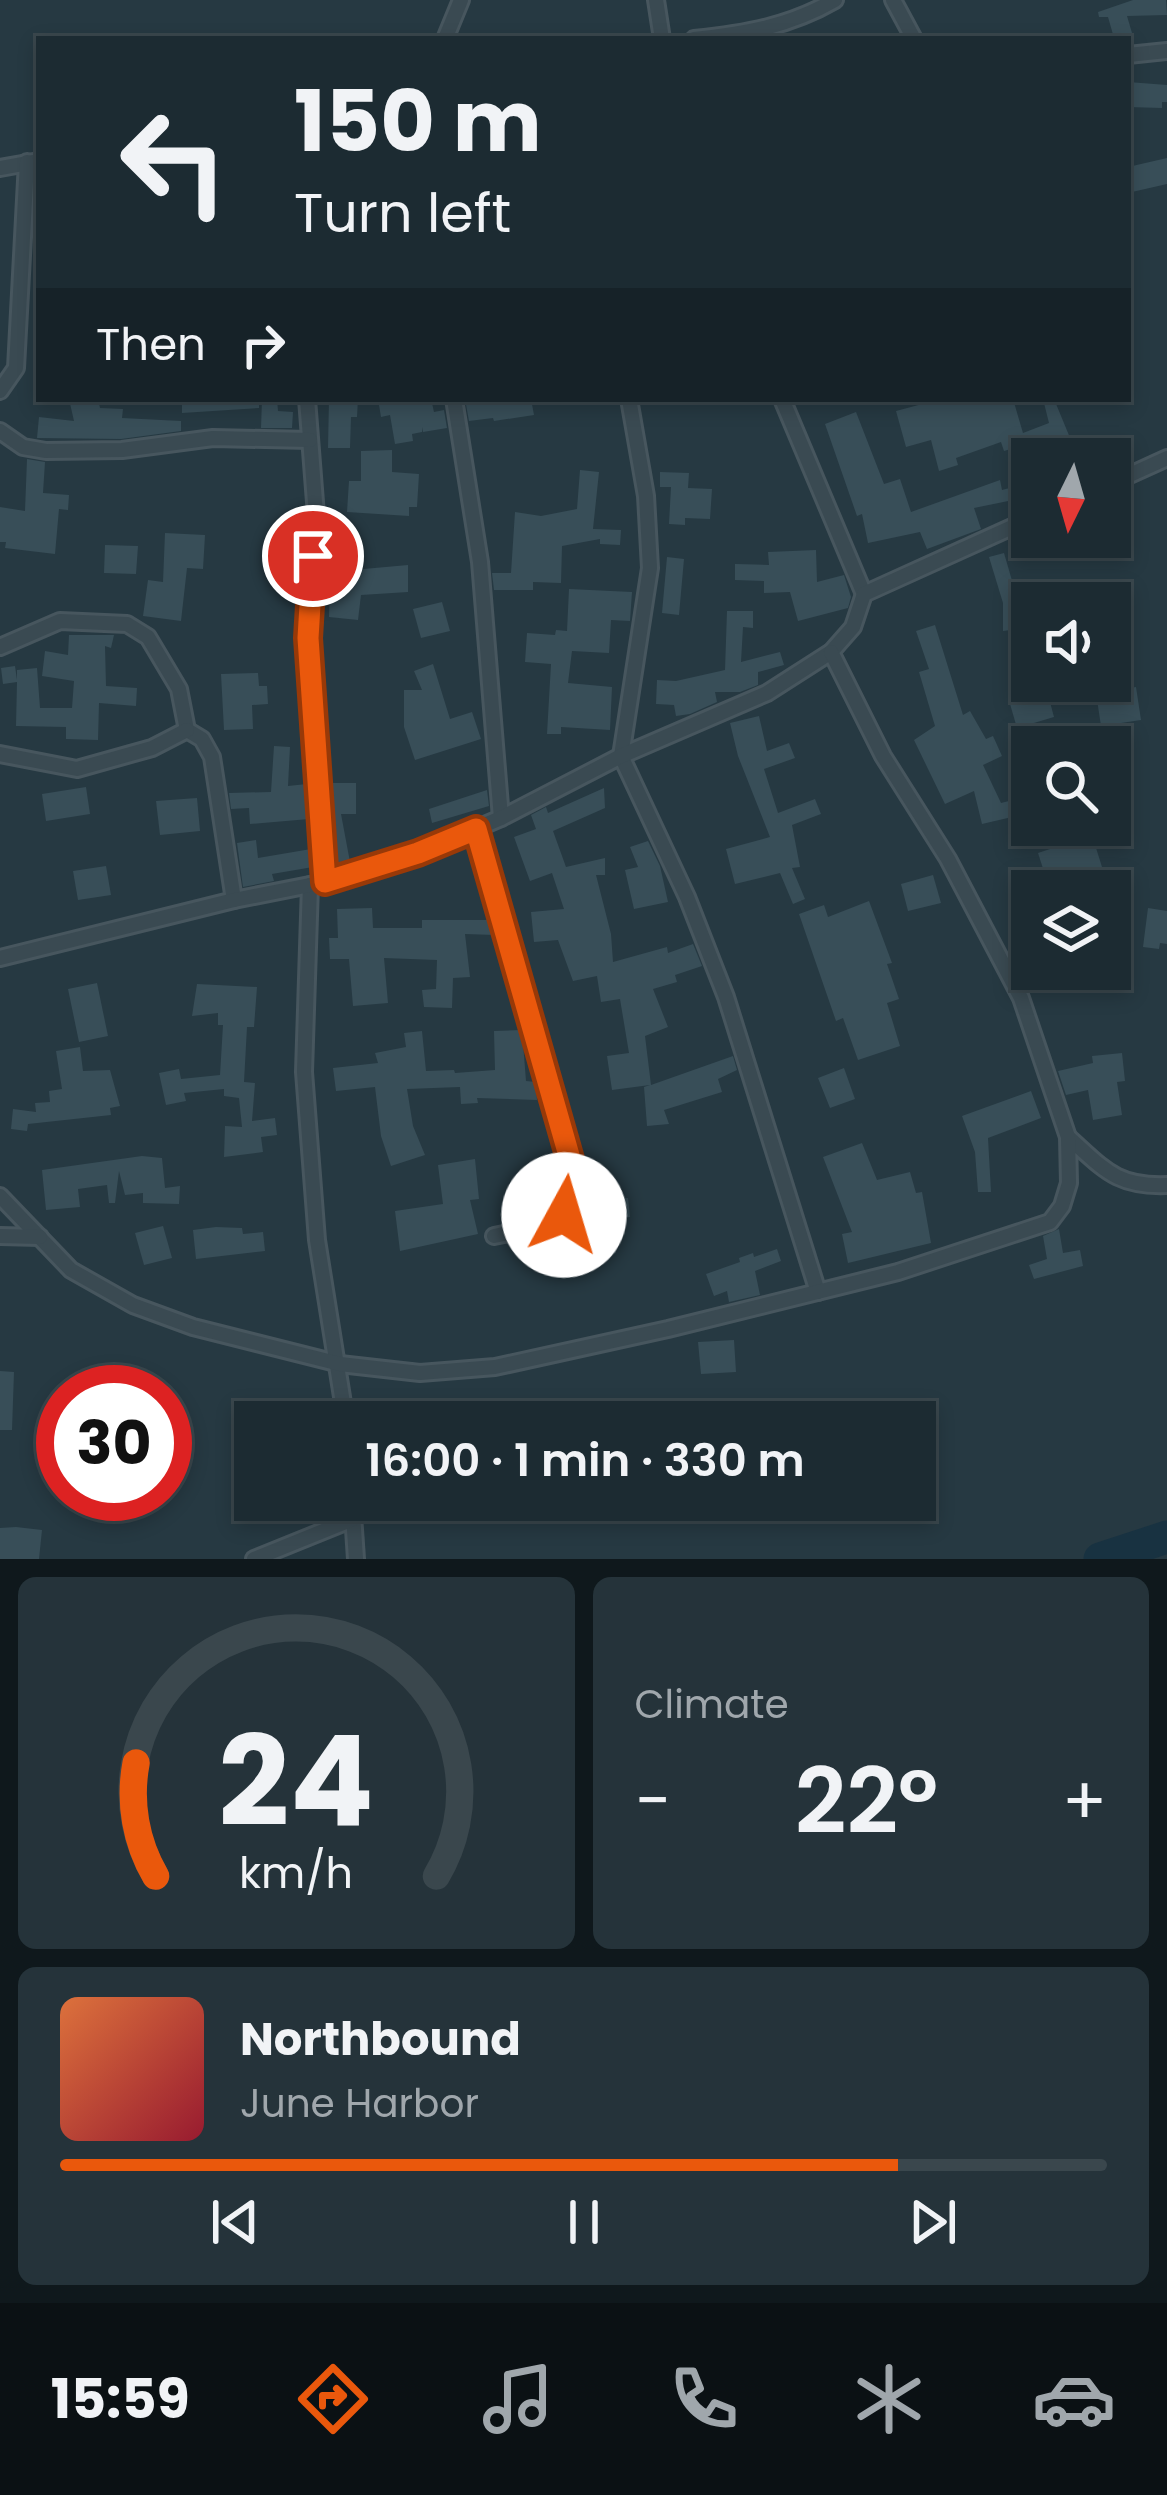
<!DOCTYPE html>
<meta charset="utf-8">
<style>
body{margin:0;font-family:Poppins,sans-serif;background:#25333a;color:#f1f3f6;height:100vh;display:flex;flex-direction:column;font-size:45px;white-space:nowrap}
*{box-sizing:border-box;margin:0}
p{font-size:39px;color:#a0a7ac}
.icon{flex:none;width:66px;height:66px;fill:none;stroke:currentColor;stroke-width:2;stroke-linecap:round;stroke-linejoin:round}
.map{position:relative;height:1559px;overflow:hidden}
.side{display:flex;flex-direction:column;gap:18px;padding:18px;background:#0f181c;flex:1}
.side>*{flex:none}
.banner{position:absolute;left:36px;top:36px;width:1095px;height:366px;border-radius:0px;box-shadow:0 6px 18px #0003,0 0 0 3px #3a474d;background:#1c2b32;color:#f1f3f6;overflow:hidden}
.needle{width:78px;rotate:185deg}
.tools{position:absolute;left:1011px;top:438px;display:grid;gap:24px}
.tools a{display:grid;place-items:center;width:120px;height:120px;border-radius:0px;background:#1c2b32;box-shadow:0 6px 18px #0003,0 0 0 3px #3a474d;font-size:60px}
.speed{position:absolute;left:36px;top:1365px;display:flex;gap:24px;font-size:60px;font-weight:700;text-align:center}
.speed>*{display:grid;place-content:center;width:156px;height:156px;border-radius:50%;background:#1c2b32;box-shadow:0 6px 18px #0003,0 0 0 3px #3a474d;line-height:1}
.speed .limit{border:18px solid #d22;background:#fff;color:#111}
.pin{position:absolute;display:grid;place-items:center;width:102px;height:102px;color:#fff;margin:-51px;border:6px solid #fff;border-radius:50%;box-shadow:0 3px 12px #0007}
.me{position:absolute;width:132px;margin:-66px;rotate:6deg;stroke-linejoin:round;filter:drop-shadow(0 0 9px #0008)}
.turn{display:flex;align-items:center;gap:42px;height:252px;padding:0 60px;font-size:54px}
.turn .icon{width:156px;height:156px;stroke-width:2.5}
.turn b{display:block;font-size:84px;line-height:102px}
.then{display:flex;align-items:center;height:114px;padding:0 60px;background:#0003;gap:24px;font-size:45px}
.big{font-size:90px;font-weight:600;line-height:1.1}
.side .tile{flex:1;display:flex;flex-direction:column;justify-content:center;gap:18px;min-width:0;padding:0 42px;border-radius:18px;background:#25333a}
.side .dial{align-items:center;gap:0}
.dial svg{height:312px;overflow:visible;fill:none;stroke:#3a474d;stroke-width:7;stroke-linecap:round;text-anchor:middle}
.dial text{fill:#f1f3f6;stroke:none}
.song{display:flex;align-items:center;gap:36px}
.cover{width:144px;height:144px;border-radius:18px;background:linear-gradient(135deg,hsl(20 70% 55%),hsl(350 70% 35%))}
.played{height:12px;border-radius:6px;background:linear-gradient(90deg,#ea580c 80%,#3a474d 80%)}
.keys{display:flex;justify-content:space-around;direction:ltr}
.heat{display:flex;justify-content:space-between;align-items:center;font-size:66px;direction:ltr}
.side .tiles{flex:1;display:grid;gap:18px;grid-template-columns:1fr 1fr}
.tile:last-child{grid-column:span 2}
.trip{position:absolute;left:234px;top:1401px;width:702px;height:120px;border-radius:0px;background:#1c2b32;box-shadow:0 6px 18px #0003,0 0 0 3px #3a474d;font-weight:600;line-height:120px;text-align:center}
.tabs{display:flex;height:192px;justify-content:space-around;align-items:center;background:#0b1114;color:#a0a7ac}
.tabs .icon{width:84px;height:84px}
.tabs .selected{color:#ea580c}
.tabs b{font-size:54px;color:#f1f3f6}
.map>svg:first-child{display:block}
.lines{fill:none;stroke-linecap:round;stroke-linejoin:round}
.river{stroke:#183241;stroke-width:33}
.building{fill:#384e58}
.minor-casing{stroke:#47565e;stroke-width:20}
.minor{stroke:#3a4a52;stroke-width:14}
.route-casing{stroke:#983908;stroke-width:30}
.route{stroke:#ea580c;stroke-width:21}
</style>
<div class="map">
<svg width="1167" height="1559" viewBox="0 0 1167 1559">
<rect width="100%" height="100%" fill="#263942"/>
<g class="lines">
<!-- river -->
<path class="river" d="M1100 1559 1167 1537"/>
</g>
<!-- building -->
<g class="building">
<path d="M1133 0H1166L1167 15 1127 16 1132 33 1114 38 1108 17H1099L1098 12Z"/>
<path d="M1128 82 1167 85V102H1162V108L1128 107Z"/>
<path d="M1167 158V184L1132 192 1128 167Z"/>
<path d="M69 399H98L100 408 123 409 122 418 181 421V431L121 439 37 438 39 417 74 421Z"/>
<path d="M182 399H259V408L182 413Z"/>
<path d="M262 399H277L278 411 293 412 292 428H261Z"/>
<path d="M329 399H358L357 417H351L350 448H328Z"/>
<path d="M378 399H431L434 412 444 410 447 428 423 432 422 427V432L412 434 413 441 395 444 390 415 381 417Z"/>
<path d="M465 399H531L534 415 494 421 493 418 469 421Z"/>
<path d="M941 399H1013L1023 433 1049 423 1043 399H1054L1073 445 1052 453 1046 438 1004 451 1001 442 956 458 958 465 939 471 931 440 906 447 896 411Z"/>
<path d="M856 412 884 484 900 479 911 512 1000 480 1002 490 1032 482V496L974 508 981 529 927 549 920 532 868 543 862 514 857 516 825 424Z"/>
<path d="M392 450V472L419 474 417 507H409V516L347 512 349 481H361V451Z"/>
<path d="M27 459 45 462 43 493 69 495 68 510 59 509 55 554 5 548 6 542H0V507L25 511Z"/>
<path d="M580 470 599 472 593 529 621 530 620 545 600 544V539L562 546 561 583 533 582V590H494L492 573H511L515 512 541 516 577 509Z"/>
<path d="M660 472 689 473 688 488 712 489 710 519 685 518V525L669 524 671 487H660Z"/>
<path d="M165 533 205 535 203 569 187 568 181 621 143 616 148 580 163 582Z"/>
<path d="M105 545 138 546 136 574 104 573Z"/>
<path d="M816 550 817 582 844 575 851 597 848 608 798 621 790 592 764 593V581L735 580V564L769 565 768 552Z"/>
<path d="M1004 553 1013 584 1023 581 1028 600H1032V627L1003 631V603L989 557Z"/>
<path d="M667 557 684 559 679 615 662 613Z"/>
<path d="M408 565V592L361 595 358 620 329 617 330 572Z"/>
<path d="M569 589 632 592 630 621 611 620 609 653 572 651 568 683 612 687 610 730 561 727V734H547L551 664 525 662 527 633 555 635 556 630 567 631Z"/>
<path d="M442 602 450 631 421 638 413 609Z"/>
<path d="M727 611H753V628L743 627 741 662 780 652 784 665 758 672V685L740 692H715L717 702 690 714 676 716 674 705 656 704 657 680 676 681 725 670Z"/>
<path d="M935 625 963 715 970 711 986 739 993 736 1002 756 983 765 1001 803 1009 801 1012 817 982 824 974 791 945 804 914 740 935 726 919 672 929 669 916 631Z"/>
<path d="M69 635H114L111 648 105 646 106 686 137 688 136 706 99 703 98 740 66 739V727L16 726 17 682 3 684 1 668 15 666 17 680V670L37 668 40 708H72L74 681 42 676 45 651 68 655Z"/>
<path d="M433 664 450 719 472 712 481 739 415 760 404 727V690H422L414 671Z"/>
<path d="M258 673 259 686H267L268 704 252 705 253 729 224 730 221 674Z"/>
<path d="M1046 687 1054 717 1017 728 1008 697Z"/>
<path d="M1136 687 1141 720 1101 726 1096 693Z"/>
<path d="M759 716 767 751 789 743 795 758 764 769 778 813 815 799 821 814 792 825 800 867 792 868 805 899 793 904 780 873 735 884 726 849 770 837 738 756 730 723Z"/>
<path d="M274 746 290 747 288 786 307 784 309 819 250 824 249 808 231 809 229 793 271 792Z"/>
<path d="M329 783H356V814H341L350 862 336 867Z"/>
<path d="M86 787 90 814 46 821 42 794Z"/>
<path d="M604 788 605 808 553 831 566 867 605 858V875H596L611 934 613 962 667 947 668 953 693 944 702 966 675 975 677 982 653 989 668 1027 645 1036 651 1085 733 1056 737 1070 718 1079 722 1092 664 1110 669 1124 647 1126 644 1087 650 1085 612 1090 607 1056 629 1053 620 999 601 1002 597 976 573 981 558 940 534 942 531 912 564 909 552 873 530 881 514 837 536 829 531 815 546 807 548 813Z"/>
<path d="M487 790 489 806 432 823 429 809Z"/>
<path d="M197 798 200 831 160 835 156 801Z"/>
<path d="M1092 835 1102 867 1048 884 1038 853Z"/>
<path d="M256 840 258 858 311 849 313 867 272 874 274 881 243 887 237 843Z"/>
<path d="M648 841 660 866 668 902 634 909 625 870 638 867 630 847Z"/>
<path d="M106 866 111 895 78 900 73 871Z"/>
<path d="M933 875 941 903 908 911 901 884Z"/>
<path d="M869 901 892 963 887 964 899 999 887 1003 900 1046 858 1060 843 1018 836 1021 799 914 824 905 828 917Z"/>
<path d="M372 908 373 928H422V920H490L495 935 465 934 470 977 453 978 452 1008 424 1007 422 990 436 989 437 960 384 958 388 1003 353 1006 349 959H330L329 938H338L337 909Z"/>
<path d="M1148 908 1167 911V944L1160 943 1159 949 1143 947Z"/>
<path d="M97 983 108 1036 79 1042 68 989Z"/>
<path d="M197 984 257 987 254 1027H247L244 1082 255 1083 252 1121 275 1118 277 1135 261 1137 263 1152 224 1157 225 1126 242 1127 239 1098 224 1096V1089L184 1093 186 1101 166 1105 159 1073 179 1069 181 1079 220 1075 223 1025H218V1013L192 1016Z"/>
<path d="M522 1030 526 1081 536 1082 537 1100 477 1098 478 1103 461 1104 460 1087 407 1089 413 1126 425 1155 391 1166 381 1136 375 1087 336 1091 333 1068 378 1063 375 1053 406 1047 404 1033 422 1031 426 1071 454 1070 455 1073 495 1070 494 1031Z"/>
<path d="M80 1047 83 1071 110 1070 120 1106 110 1108 111 1115 28 1124 27 1131 11 1129 13 1109 36 1112 35 1103 50 1102 49 1091 62 1089 56 1051Z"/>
<path d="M1122 1053 1125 1081 1117 1082 1122 1115 1093 1120 1088 1090 1066 1095 1058 1071 1093 1063 1092 1056Z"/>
<path d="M844 1068 855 1099 830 1108 818 1078Z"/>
<path d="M1031 1091 1041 1118 988 1138 991 1192H978L975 1152 962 1116Z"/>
<path d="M862 1143 877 1180 910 1172 916 1193 922 1192 931 1243 848 1263 842 1234 852 1232 823 1157Z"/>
<path d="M142 1156 162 1158 165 1188 180 1186 179 1204 143 1203V1193L125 1195 119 1171 115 1203H109L107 1185 78 1189 80 1207 46 1210 42 1170Z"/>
<path d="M475 1159 479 1199 470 1200 478 1234 400 1251 395 1211 443 1204 438 1165Z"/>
<path d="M628 1198 630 1217 608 1219 616 1253 601 1256 595 1201Z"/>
<path d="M163 1226 172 1258 144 1265 135 1233Z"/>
<path d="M216 1227 242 1228 243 1234 263 1232 265 1251 196 1259 193 1230Z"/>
<path d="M1059 1229 1063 1253 1080 1250 1083 1266 1034 1279 1029 1265 1047 1259 1043 1236Z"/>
<path d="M777 1249 781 1261 755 1271 760 1295 729 1302 727 1291 714 1296 706 1274 740 1262 739 1258 753 1253 754 1257Z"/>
<path d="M734 1340 736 1372 701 1374 698 1342Z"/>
<path d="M0 1371 14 1372 12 1430H0Z"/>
<path d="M16 1527 42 1530 39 1559H0V1528Z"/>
</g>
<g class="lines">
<defs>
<g id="minor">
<path d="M656 0 662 39"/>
<path d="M893 0 914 39"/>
<path d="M445 39 461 0"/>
<path d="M694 39C745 34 790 26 835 0"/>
<path d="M1128 55 1167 51"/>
<path d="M0 168 39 161"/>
<path d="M0 391 16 368 27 162"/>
<path d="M307 399 316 515 308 638 325 882"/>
<path d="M454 399 480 562 501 818"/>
<path d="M629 399 646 496 650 568 621 756 687 897 726 997 818 1292"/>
<path d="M782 399 864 594"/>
<path d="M0 431 23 447 46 451 122 450 213 438 310 440"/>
<path d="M1110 484 1167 458"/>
<path d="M0 647 60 621 127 624 148 637 179 689 187 730 202 739 212 757 234 900"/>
<path d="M0 754 77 769 152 748 187 730"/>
<path d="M476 829 572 1166 574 1199 552 1224 494 1236"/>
<path d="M310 885 304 1072 317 1240 346 1422"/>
<path d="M0 958 234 900 325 882 419 853 501 818 621 756 767 693 831 652 853 627 864 594 1032 518"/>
<path d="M1068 1137C1104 1169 1116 1187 1167 1185"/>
<path d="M0 1196 71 1270 133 1305 193 1327 340 1364 420 1373 495 1367 668 1329 898 1272 1050 1222 1062 1206 1069 1183 1068 1137 1021 998 948 859 883 756 831 652"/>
<path d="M0 1236 40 1237"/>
<path d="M352 1500 356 1559"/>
<path d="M254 1559 353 1519"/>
</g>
</defs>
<!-- minor casing -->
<use href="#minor" class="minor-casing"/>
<!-- minor -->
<use href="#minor" class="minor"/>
</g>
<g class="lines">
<defs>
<path id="route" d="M313 556 308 638 325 882 418 853 476 829 572 1166 574 1198 564 1215"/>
</defs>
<!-- route casing -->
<use href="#route" class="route-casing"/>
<!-- route -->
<use href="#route" class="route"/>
</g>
</svg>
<div class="tools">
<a><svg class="needle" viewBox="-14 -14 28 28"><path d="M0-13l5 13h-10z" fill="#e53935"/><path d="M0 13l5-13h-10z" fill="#a0a7ac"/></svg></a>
<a><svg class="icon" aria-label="sound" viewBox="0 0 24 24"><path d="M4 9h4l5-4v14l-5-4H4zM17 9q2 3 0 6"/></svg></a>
<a><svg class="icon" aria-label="search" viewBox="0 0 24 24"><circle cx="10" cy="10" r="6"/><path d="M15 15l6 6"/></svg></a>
<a><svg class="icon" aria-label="layers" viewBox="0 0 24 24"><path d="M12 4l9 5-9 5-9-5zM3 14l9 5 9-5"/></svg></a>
</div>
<div class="speed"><div class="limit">30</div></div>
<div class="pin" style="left:313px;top:556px;background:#d93025"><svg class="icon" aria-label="arrive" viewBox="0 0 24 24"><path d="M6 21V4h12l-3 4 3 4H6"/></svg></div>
<svg class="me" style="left:564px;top:1215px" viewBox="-20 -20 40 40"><circle r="19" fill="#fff"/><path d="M0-13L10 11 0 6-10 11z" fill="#ea580c"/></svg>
<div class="trip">16:00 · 1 min · 330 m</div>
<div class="banner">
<div class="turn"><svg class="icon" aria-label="left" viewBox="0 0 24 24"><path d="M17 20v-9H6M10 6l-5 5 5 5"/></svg><div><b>150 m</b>Turn left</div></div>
<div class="then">Then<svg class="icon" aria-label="right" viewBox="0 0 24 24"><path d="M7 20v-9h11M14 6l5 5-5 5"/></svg></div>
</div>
</div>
<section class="side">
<div class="tiles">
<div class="tile dial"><svg viewBox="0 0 100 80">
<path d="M14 69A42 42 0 1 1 86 69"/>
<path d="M14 69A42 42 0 0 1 9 40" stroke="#ea580c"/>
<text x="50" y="56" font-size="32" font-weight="700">24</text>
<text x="50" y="72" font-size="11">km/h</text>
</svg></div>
<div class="tile"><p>Climate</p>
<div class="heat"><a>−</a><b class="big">22°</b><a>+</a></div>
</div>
<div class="tile">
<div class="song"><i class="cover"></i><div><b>Northbound</b><p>June Harbor</p></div></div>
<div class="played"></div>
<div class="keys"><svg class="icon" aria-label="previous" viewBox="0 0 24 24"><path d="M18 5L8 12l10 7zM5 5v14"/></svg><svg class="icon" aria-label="pause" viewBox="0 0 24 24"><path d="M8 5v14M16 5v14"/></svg><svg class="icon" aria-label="next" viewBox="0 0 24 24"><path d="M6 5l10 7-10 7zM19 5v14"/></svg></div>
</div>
</div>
</section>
<nav class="tabs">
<b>15:59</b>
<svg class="icon selected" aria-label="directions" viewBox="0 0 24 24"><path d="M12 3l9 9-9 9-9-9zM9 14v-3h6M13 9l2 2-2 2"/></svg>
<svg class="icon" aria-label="music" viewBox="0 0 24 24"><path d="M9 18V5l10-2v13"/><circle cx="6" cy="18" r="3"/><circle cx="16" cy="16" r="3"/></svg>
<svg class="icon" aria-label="phone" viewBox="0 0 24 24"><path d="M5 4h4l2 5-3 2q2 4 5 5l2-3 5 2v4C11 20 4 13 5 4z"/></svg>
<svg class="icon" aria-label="climate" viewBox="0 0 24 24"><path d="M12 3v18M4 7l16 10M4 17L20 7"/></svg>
<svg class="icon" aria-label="car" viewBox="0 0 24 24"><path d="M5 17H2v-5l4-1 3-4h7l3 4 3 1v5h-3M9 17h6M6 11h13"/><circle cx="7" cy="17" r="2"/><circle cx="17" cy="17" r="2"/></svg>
</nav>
